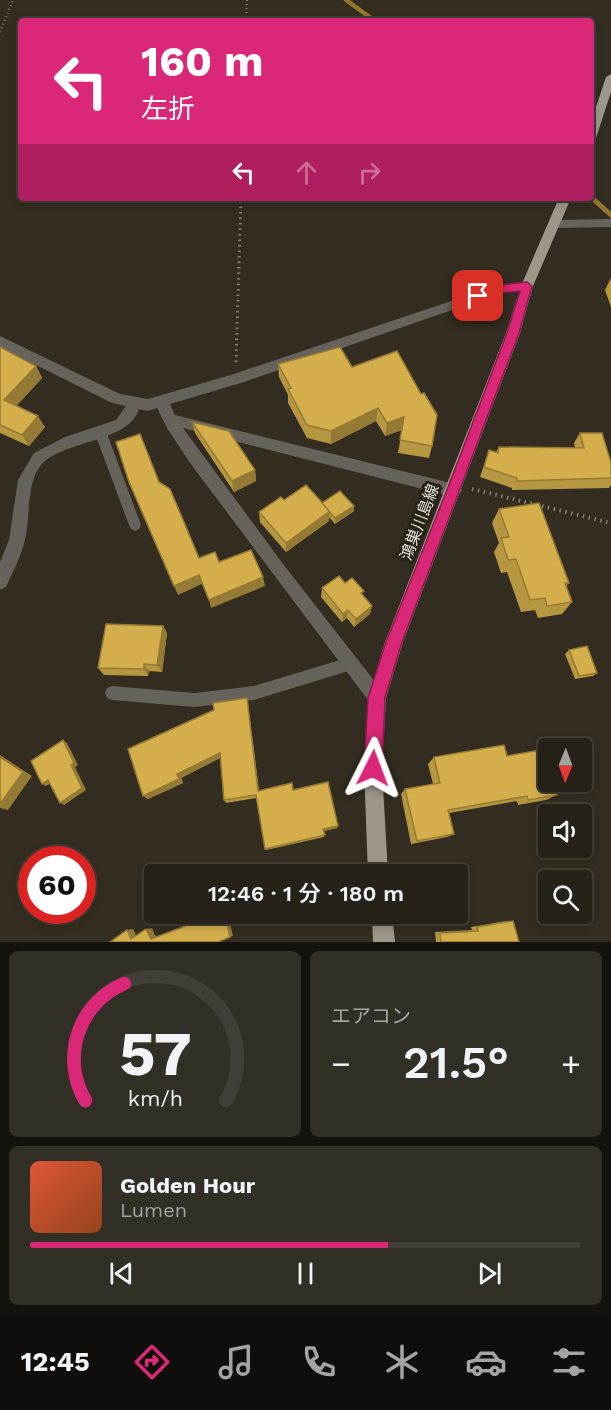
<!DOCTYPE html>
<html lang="ja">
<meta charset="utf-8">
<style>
body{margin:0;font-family:"Work Sans","Noto Sans JP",sans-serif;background:#322f26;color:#f1f3f6;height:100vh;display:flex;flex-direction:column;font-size:22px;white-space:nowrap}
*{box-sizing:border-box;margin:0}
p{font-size:20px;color:#a4a4a2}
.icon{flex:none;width:33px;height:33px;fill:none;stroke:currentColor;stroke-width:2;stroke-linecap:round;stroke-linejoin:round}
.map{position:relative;height:942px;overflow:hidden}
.panel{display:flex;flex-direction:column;gap:9px;padding:9px;background:#15130e;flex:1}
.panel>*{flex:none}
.hud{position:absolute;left:18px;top:18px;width:576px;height:183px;border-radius:6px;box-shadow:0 3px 9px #0003,0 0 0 2px #423f38;background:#db2777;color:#fff;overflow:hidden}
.needle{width:39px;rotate:181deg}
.fabs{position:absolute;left:538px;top:738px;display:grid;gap:12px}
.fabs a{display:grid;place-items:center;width:54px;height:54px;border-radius:6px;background:#262219;box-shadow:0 3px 9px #0003,0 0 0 2px #423f38;font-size:30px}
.speed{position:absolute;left:18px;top:846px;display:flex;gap:12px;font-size:30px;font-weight:700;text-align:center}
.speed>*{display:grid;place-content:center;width:78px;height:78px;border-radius:50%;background:#262219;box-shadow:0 3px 9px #0003,0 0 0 2px #423f38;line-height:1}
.speed .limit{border:9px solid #d22;background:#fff;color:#111}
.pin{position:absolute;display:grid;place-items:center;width:51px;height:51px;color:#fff;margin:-26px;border-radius:12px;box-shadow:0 3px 9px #0006}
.me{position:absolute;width:66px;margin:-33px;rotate:3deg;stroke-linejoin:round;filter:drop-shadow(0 0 4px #0008)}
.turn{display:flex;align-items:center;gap:21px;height:126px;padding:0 24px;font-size:27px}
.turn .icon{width:78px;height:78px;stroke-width:2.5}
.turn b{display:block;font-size:42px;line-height:51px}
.lanes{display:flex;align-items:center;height:57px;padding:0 24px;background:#0003;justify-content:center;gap:30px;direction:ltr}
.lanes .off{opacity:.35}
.big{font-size:45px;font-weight:600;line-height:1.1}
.panel .tile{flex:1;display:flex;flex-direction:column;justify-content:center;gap:9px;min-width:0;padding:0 21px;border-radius:9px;background:#322f26}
.panel .dial{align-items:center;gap:0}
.dial svg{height:156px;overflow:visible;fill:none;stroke:#423f38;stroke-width:7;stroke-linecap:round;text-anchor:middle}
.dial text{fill:#f1f3f6;stroke:none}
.song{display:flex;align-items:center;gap:18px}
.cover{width:72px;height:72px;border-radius:9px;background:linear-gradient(135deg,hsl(10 70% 55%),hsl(20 70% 35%))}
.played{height:6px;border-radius:3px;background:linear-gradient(90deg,#db2777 65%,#423f38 65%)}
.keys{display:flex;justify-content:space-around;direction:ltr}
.heat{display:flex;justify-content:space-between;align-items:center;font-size:33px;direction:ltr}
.panel .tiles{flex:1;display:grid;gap:9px;grid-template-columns:1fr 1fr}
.tile:last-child{grid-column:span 2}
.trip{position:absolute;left:144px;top:864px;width:324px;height:60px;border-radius:6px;background:#262219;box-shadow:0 3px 9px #0003,0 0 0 2px #423f38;font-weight:600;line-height:60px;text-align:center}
.tabs{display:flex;height:96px;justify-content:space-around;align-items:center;background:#0f0e0a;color:#a4a4a2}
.tabs .icon{width:42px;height:42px}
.tabs .current{color:#db2777}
.tabs b{font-size:27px;color:#f1f3f6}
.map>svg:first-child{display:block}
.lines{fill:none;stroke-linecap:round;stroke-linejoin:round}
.stream-far1{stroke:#93772b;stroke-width:4.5}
.stream{stroke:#93772b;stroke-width:5}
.path-far2{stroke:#858176;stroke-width:2;stroke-dasharray:1 3;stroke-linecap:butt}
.path-far1{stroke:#858176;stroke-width:3;stroke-dasharray:1.5 4;stroke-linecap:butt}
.path{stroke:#858176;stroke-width:4;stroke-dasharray:1.5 4.5;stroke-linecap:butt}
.lane{fill:#66635d;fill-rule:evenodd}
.street{fill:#66635d;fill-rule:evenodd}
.primary{fill:#9d978a;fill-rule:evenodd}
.wall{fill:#b69640}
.shaded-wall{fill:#947a34}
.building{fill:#d4ae4b;stroke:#947a34;stroke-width:1.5}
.route{fill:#db2777;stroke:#8e194d;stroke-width:1.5}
.labels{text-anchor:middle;stroke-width:6;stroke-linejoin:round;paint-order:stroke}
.street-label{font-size:16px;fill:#e9e6de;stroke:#292418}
</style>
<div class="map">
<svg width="611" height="942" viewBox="0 0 611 942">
<rect width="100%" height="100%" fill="#332e21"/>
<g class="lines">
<!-- stream-far1 -->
<path class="stream-far1" d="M346 0 375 21"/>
<!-- stream -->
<path class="stream" d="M591 197 611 215"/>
<!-- path-far2 -->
<g class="path-far2">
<path d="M246 21 247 0"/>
<path d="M0 32 13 0"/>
</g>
<!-- path-far1 -->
<path class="path-far1" d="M236 362 241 198"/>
<!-- path -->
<path class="path" d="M472 489 611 523"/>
<!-- lane -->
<g class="lane">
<path d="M100 426 104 428 106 431 141 525 139 529 135 531 131 529 129 525 94 431 96 428Z"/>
<path d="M350 657 355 659 357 664 355 669 254 700 195 707 112 700 107 698 105 693 107 688 112 686 195 693 254 686Z"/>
</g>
<!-- street -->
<g class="street">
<path d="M611 219V227L554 228 548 224 554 220Z"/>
<path d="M527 282 531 283 533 286 531 289 501 293 241 383 170 404 175 415 459 485 462 490 459 495 454 497 183 428 283 564 383 692 386 698 383 704 377 707 371 704 190 463 167 428 157 408 148 411 139 409C129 441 71 440 45 461 25 478 31 517 25 540 21 556 13 572 6 587L0 590V562L9 540 18 480 34 453 65 437 116 420 126 406 112 403 0 347V336L120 394 148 399 234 374 496 286Z"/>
</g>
<!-- primary -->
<g class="primary">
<path d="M611 74V92L596 138 591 141V122L606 77Z"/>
<path d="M559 198H571L533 286 520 333 403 642 386 698 382 768 388 874H368L364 768 368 698 385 642 506 333 521 286Z"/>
<path d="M372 914H392L395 942H373Z"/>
</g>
</g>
<!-- wall -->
<g class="wall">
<path d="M611 278V307L605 290Z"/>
<path d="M0 347 36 366 42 378 16 406 45 427 29 446 0 433Z"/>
<path d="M278 364 352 367 432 446 429 458 398 453 402 430 385 436 376 421 331 444 307 438 288 403V395L279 377Z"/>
<path d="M192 422 255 470 256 481 234 492 195 433Z"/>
<path d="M580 433 611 463V485L609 488 512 490V488L480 477 489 450 496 452 499 447 575 448 574 443Z"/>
<path d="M284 500 322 503 354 511 335 524 329 517V521L286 552 260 522 259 512Z"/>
<path d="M499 509 569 583 566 586 572 602 562 614 538 618 535 610 521 612 507 572 501 573 494 552 499 543 492 523Z"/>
<path d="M322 588 363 595 372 606 370 614 354 627 347 618 342 622 321 597Z"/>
<path d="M163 626 167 633 162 672 149 671 148 676 104 675 98 668Z"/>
<path d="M569 650 597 673 593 676 575 679 565 654Z"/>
<path d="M247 698 248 704 259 790H293L337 828 324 831V837L266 850 265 849 256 798 226 803 224 800 220 758 181 778 183 783 148 799 143 796Z"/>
<path d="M507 756 555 786 557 795 546 800 518 805 517 801 449 813 454 834 447 837 411 844 401 794 405 789 433 784 428 764 434 757Z"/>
<path d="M506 921H513L519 942H436L435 932 472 930 471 927Z"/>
</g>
<!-- shaded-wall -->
<g class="shaded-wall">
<path d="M36 366 42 378 11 412 4 400Z"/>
<path d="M378 408 376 421 331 444V431Z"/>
<path d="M38 416 45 427 29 446 22 435Z"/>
<path d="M404 417 402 430 385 436 387 423Z"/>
<path d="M255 470 256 481 234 492 232 481Z"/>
<path d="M354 506V511L335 524V518Z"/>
<path d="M330 511 329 521 286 552V543Z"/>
<path d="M199 575 202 584 178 595 174 586Z"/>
<path d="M263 577 265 586 211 608 209 600Z"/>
<path d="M372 606 370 614 354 627 356 619Z"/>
<path d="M348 610 347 618 342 622 343 614Z"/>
<path d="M163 626 167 633 162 672 157 665Z"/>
<path d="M144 664 149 671 148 676 144 669Z"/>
<path d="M247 698 248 704 259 794 258 791Z"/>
<path d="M63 740 67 743 78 765 75 767 86 790 64 805 60 803Z"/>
<path d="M220 753 222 757 181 778 183 783 148 799 143 796 177 774Z"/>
<path d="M0 755 32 776 8 810 0 808Z"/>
<path d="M48 780 53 782 46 786 42 784Z"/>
<path d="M338 826 337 828 323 831V829Z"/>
<path d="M225 914H228L233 936 230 937Z"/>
<path d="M152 928 156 938 151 939 146 929Z"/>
<path d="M133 929 137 938 131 939 127 930Z"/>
</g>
<!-- building -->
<g class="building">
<path d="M0 347 36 366 4 400 38 416 22 435 0 425Z"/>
<path d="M340 347 352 367 397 351 421 394 424 393 437 415 432 446 400 440 404 417 387 423 378 408 331 431 307 425 288 389 291 388 278 364Z"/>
<path d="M192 422 229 431 255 470 232 481Z"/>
<path d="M580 433H602L611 463V478L517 481V478L484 467 489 450 498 453 499 447 584 448Z"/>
<path d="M140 434 159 482 170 489 199 558 215 552 219 562 251 550 263 577 209 600 199 575 174 586 129 482 116 442Z"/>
<path d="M306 485 330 511 286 543 259 512 281 497 284 500Z"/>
<path d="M340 491 354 506 335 518 322 503Z"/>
<path d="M539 503 569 583H565L572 602 547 606 545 598 530 600 516 559 508 560 501 538 509 537 499 509Z"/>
<path d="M339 576 345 583 352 578 364 591 361 593 372 606 356 619 348 610 343 614 322 588Z"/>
<path d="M106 624 163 626 157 665 144 664V669L98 668Z"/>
<path d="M587 646 597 673 579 676 569 650Z"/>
<path d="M247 698 258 791 292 783 293 790 328 782 338 826 323 829 325 835 265 849 256 795 224 800 220 753 177 774 179 779 143 796 128 749 214 710 213 703Z"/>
<path d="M63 740 74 763 71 765 82 788 60 803 48 780 42 784 31 761Z"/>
<path d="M504 745 507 756 552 748H549V782H563L554 784 557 795 528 800 527 796 448 810 454 834 417 841 405 789 440 783 434 757Z"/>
<path d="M0 757 23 772 0 804Z"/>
<path d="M217 914H225L230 937 218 942H110L127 930 131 939 146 929 151 939Z"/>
<path d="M513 921 519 942H441L440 933 478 931 477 927Z"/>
</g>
<!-- route -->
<path class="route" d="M527 282 532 286 519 333 402 642 385 698 382 768 379 774 373 776 367 774 364 768 368 698 386 642 447 490 507 333 520 291 501 293 478 301 472 296 474 293 500 285Z"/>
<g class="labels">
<!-- street labels -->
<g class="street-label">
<text transform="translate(419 522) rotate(-69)" y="6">鴻巣川島線</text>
</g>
</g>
</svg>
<div class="fabs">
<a><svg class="needle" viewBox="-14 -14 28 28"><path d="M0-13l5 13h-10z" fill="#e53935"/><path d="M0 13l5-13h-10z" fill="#a4a4a2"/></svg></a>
<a><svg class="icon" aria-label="sound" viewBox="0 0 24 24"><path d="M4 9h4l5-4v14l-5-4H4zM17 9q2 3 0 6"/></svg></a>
<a><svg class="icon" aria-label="search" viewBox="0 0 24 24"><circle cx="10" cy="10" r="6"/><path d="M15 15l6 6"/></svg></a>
</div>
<div class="speed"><div class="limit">60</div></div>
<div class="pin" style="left:478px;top:296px;background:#d93025"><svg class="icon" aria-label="arrive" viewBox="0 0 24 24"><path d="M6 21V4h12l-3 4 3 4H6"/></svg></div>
<svg class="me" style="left:373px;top:768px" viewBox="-20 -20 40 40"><path d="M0-17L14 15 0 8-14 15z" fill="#db2777" stroke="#fff" stroke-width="4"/></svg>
<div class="trip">12:46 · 1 分 · 180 m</div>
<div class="hud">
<div class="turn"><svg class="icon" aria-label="left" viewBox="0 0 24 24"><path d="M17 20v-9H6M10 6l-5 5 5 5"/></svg><div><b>160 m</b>左折</div></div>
<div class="lanes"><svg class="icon" aria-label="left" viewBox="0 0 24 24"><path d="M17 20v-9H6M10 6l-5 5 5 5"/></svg><svg class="icon off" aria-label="ahead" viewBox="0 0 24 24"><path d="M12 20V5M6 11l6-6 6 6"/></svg><svg class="icon off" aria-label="right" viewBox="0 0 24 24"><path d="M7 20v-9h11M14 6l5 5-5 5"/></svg></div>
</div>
</div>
<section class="panel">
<div class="tiles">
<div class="tile dial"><svg viewBox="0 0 100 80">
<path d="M14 69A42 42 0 1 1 86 69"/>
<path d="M14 69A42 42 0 0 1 34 9" stroke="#db2777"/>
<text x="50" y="56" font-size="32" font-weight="700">57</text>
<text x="50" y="72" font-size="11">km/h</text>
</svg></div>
<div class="tile"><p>エアコン</p>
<div class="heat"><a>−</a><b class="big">21.5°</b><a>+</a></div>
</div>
<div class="tile">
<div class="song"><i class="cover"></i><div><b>Golden Hour</b><p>Lumen</p></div></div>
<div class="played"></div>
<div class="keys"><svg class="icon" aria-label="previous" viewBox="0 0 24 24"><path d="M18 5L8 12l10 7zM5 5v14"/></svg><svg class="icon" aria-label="pause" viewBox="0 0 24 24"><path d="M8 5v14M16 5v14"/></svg><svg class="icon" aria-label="next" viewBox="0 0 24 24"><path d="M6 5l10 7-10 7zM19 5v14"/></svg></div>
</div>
</div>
</section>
<nav class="tabs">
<b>12:45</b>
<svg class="icon current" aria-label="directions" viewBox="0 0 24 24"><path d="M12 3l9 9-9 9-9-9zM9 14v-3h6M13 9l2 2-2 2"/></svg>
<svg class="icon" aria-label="music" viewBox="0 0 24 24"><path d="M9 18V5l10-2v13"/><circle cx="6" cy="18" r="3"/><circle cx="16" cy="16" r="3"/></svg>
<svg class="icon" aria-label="phone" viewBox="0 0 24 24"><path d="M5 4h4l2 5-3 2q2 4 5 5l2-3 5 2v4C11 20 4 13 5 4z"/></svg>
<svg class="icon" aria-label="climate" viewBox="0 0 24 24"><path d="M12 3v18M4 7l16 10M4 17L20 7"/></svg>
<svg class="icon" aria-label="car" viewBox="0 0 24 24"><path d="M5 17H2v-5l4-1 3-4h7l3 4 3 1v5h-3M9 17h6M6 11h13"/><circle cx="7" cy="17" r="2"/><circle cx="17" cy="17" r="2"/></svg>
<svg class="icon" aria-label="filters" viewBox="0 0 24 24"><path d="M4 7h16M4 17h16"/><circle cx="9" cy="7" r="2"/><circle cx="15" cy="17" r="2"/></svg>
</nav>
